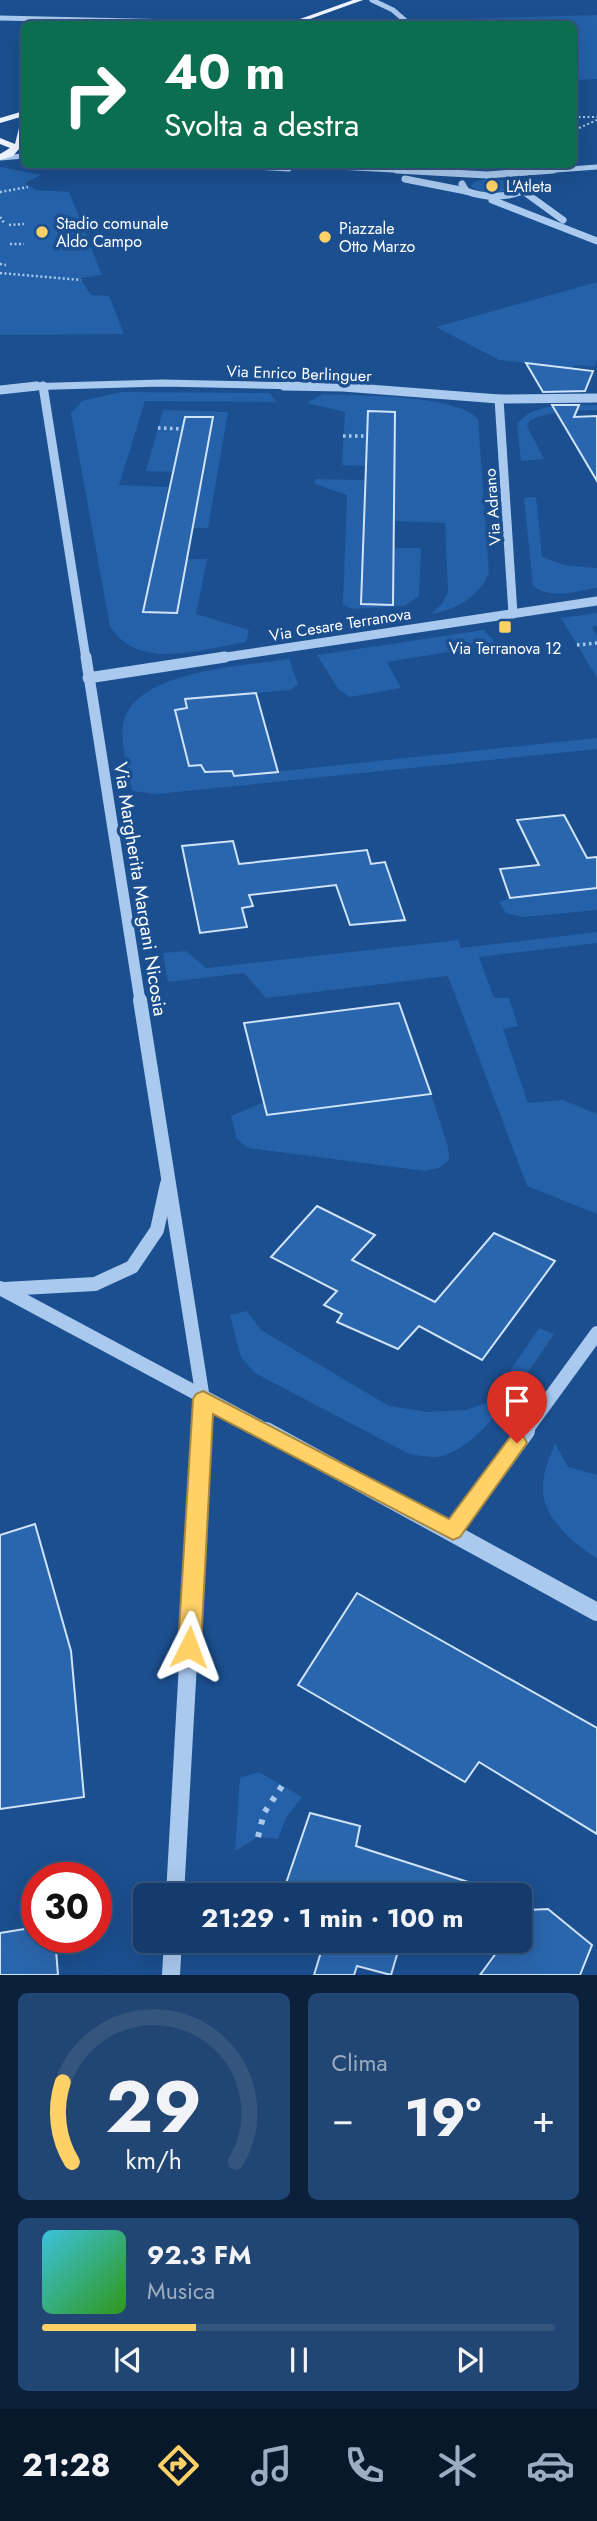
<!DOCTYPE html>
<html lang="it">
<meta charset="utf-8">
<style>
body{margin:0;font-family:Jost,sans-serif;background:#214673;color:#f1f3f6;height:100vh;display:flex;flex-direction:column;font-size:26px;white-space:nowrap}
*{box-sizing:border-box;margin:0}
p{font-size:23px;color:#9dadc1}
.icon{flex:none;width:38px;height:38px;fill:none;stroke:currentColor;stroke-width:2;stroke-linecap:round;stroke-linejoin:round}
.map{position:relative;height:1975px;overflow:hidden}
.panel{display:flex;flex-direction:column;gap:18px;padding:18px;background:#0b203b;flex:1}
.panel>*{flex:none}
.hud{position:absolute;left:21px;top:21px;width:556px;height:147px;border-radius:10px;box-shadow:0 7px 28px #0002,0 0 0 2px #33557e;background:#0b6e4f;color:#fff;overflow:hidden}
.speed{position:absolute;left:21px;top:1862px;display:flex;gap:14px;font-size:35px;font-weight:700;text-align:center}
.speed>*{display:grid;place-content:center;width:91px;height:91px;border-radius:50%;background:#143b6b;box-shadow:0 7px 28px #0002,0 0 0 2px #33557e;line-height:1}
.speed .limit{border:10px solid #d22;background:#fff;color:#111}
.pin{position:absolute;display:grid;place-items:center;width:60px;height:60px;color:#fff;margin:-72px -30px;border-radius:50% 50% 50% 0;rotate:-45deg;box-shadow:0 0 7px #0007}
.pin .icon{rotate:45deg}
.me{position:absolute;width:77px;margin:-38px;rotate:3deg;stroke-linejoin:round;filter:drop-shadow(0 0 5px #0008)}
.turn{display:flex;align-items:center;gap:24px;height:147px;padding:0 28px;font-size:32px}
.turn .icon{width:91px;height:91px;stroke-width:2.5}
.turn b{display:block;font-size:49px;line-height:60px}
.big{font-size:52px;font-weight:700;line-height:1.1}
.panel .card{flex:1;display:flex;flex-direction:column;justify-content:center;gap:10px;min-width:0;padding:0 24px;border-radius:10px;background:#214673}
.panel .dial{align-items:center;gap:0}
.dial svg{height:182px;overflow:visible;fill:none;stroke:#33557e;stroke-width:7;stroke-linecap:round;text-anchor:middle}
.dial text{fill:#f1f3f6;stroke:none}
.song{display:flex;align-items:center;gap:21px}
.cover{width:84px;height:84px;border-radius:10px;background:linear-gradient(135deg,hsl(190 70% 55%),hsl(110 70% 35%))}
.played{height:7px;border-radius:4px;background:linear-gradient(90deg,#ffd166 30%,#33557e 30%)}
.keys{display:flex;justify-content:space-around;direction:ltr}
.heat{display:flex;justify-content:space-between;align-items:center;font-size:38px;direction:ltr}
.panel .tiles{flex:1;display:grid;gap:18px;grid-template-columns:1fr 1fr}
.card:last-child{grid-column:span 2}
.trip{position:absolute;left:133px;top:1883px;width:399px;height:70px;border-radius:10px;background:#143b6b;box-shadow:0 7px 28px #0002,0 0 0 2px #33557e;font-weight:700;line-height:70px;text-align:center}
.dock{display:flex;height:112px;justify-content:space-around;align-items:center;background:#08182b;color:#9dadc1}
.dock .icon{width:49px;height:49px}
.dock .current{color:#ffd166}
.dock b{font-size:32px;color:#f1f3f6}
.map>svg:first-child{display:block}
.green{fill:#2461a8}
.building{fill:#2a66ad;stroke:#cfe3fa;stroke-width:2}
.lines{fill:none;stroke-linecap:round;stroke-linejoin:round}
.path-far3{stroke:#a9c9ee;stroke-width:2;stroke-dasharray:2 2.5;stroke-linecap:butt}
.path-far2{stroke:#a9c9ee;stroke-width:2.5;stroke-dasharray:2 2.5;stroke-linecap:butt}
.path-far1{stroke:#a9c9ee;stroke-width:3.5;stroke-dasharray:2.5 3.5;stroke-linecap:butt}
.path{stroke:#a9c9ee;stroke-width:6;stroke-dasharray:5 8;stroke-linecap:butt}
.minor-far5{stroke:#a9c9ee;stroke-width:5}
.minor-far4{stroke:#a9c9ee;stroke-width:7}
.minor-far3{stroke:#a9c9ee;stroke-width:9}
.minor-far2{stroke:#a9c9ee;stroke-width:11}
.minor-far1{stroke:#a9c9ee;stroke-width:14}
.minor{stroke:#a9c9ee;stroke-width:18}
.major{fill:#f0f6ff;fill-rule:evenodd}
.route{fill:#ffd166;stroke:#a68842;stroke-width:2}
.poi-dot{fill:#ffd166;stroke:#1b4f8f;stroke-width:2.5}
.labels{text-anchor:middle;stroke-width:7;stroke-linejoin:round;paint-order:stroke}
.far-poi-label{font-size:16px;fill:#fff;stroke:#1b4f8f;text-anchor:start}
.far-street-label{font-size:16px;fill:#fff;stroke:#1b4f8f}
.street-label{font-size:19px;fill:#fff;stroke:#1b4f8f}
</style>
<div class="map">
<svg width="597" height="1975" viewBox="0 0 597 1975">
<rect width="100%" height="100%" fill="#1b4f8f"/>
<!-- green -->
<g class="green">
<path d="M597 15V79L574 80V24H424L418 20Z"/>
<path d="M0 167 41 175 25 183 36 190 69 192 102 275 80 278 91 295 109 296 124 334 0 335Z"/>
<path d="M490 178 509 182 514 186C503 196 483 195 471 186L474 182Z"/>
<path d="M597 282V360L594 367 575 365 572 368 499 360 436 327Z"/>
<path d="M121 392 270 393 276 402 145 401 119 485 168 487 143 612 177 613 187 559H207L196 614 249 630 246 642C202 649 138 672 110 626L71 413 82 401Z"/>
<path d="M323 394C358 396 456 394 478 419L489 573C479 597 456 610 431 614L442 604 448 592 445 523 394 521 395 412 368 411 365 466 342 465 345 412 307 403Z"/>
<path d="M597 405V410C574 411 552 411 530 420L527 426 544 459 521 461 517 424C534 401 571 406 597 405Z"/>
<path d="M163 410 228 412 208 528H193L213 417H185L172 472 146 471Z"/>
<path d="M315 479 364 480 361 604H393V548H421L419 596 404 606 352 609 343 605 347 495 315 484Z"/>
<path d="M536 497 542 557 564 565 597 568V588C577 591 551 600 533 586L524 498Z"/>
<path d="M597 613V626L592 627 597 636V678L561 618Z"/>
<path d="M484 630 496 644 387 662 401 688 350 697 339 690 317 655Z"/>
<path d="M289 659 298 684 290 690 256 693 175 710 189 766 201 765 206 772 232 771 234 776 597 738V749L157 794 132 791C129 771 120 746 123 726 130 670 246 666 289 659Z"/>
<path d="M597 888V910L524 917 506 913 499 902 510 898Z"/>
<path d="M597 932V943L479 957 494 998H509L518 1026 503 1029 528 1103 563 1100 597 1114V1214L527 1186 448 976 266 998 244 973 168 982 163 953 186 951 206 968 458 940 461 948Z"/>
<path d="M431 1094 448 1147 449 1160 439 1168 425 1171 248 1148 237 1139 231 1116 264 1102 267 1115Z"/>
<path d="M247 1311 261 1330 389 1406 429 1412 466 1410 489 1402 539 1328 554 1334C529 1369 481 1452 436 1457 428 1457 417 1455 409 1454L255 1373 241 1357 230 1315Z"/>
<path d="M555 1443 568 1467 597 1475V1558C573 1544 541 1516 543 1486 543 1471 550 1457 555 1443Z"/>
<path d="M259 1772 302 1797 286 1818 278 1839 258 1837 235 1851 240 1778Z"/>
</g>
<!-- building -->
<g class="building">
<path d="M526 363 593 371 585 391 543 392Z"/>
<path d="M552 405H579L574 417 597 416V481Z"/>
<path d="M368 411 395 412 393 605 361 604Z"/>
<path d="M185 417H213L177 613 143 612Z"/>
<path d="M256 693 278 772 234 776 232 771 205 772 201 765 189 766 175 710 187 708 185 699Z"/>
<path d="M564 815 587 858 597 857V888L510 898 500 869 539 865 517 820Z"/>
<path d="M233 841 239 864 367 850 371 864 385 862 405 920 350 925 336 885 249 895 253 906 242 908 247 927 200 933 182 846Z"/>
<path d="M399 1003 431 1094 267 1115 244 1023Z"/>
<path d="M317 1206 375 1235 352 1260 435 1302 494 1233 555 1261 482 1360 419 1326 398 1349 337 1322 342 1314 324 1305 337 1291 271 1257Z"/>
<path d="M35 1524 71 1651 84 1797 0 1809V1535Z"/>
<path d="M357 1593 597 1728V1834L479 1762 465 1782 298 1685Z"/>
<path d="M310 1813 360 1826 356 1846 490 1889 489 1895H282Z"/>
<path d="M548 1909 592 1945 580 1975H480L505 1941H520V1920L527 1910Z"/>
<path d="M37 1927V1937H55L58 1975H0V1933Z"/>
<path d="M306 1941H401L391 1975 357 1966 354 1975H314L321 1952 304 1946Z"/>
</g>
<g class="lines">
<!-- path-far3 -->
<g class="path-far3">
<path d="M574 117H597"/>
<path d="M579 128 597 120"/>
</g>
<!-- path-far2 -->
<g class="path-far2">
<path d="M0 192 28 187"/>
<path d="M0 217 5 224"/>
<path d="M9 225 24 224"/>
<path d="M10 244H24"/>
<path d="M0 264 6 265"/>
<path d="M0 273 81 280"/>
</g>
<!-- path-far1 -->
<g class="path-far1">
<path d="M158 428 182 429"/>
<path d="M343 436H367"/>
<path d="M577 645 597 643"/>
</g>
<!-- path -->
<path class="path" d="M258 1837 264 1813 282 1786"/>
<!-- minor-far5 -->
<g class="minor-far5">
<path d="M372 0 393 10 409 24"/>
<path d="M0 18 263 24"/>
<path d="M0 158 24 156"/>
<path d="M202 164 289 169"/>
<path d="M282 164 430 172"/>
<path d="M529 172 597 167"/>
</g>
<!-- minor-far4 -->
<g class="minor-far4">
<path d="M397 170 487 175 553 170"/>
<path d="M405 179 466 191"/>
<path d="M462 184 466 191C485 198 504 198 523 191"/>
<path d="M525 186 523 191 563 220"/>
<path d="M492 200 597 241"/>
<path d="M22 387 162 383 349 387"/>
</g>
<!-- minor-far3 -->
<g class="minor-far3">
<path d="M43 386 86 659"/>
<path d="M284 386 343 387 499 399 597 398"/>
<path d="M0 390 37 386"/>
<path d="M499 399 513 614"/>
<path d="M213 659 597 601"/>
</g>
<!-- minor-far2 -->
<g class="minor-far2">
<path d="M86 657 140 1001"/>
<path d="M88 678 225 657"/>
</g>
<!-- minor-far1 -->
<g class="minor-far1">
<path d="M140 1000 203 1399 201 1432"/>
<path d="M0 1288 269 1432"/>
<path d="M4 1289 95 1284 132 1267 157 1230 167 1184"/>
<path d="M525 1432 597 1333"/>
</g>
<!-- minor -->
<g class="minor">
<path d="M266 1431 597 1612"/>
<path d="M453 1531 526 1431"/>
<path d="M175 1895 201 1431"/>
<path d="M171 1975 173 1941"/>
</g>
<!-- major -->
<g class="major">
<path d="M353 0H363L296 24H286Z"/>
<path d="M24 111V116L0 123V118Z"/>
<path d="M24 122V143L13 156 0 160V154L10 148 0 144V138L15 144 20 124Z"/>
</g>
</g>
<!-- route -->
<path class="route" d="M203 1391 449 1519 510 1437 517 1435 524 1437 527 1443 460 1537 453 1540 213 1414 201 1647 197 1654 189 1657 181 1654 178 1647 193 1399 196 1394Z"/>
<!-- markers -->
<g class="poi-dot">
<circle cx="492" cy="186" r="7"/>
<circle cx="42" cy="232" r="7"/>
<circle cx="325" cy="237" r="7"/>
<rect x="498" y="620" width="14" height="14" rx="3.5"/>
</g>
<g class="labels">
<!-- far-poi labels -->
<g class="far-poi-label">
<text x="506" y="192">L'Atleta</text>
<text x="56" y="229">Stadio comunale<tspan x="56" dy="18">Aldo Campo</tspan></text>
<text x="339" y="234">Piazzale<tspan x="339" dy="18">Otto Marzo</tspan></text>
<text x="505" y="654" text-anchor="middle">Via Terranova 12</text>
</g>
<!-- far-street labels -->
<g class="far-street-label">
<text transform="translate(299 373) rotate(2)" y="6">Via Enrico Berlinguer</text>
<text transform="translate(492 507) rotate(-94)" y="6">Via Adrano</text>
<text transform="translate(340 624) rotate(-9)" y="6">Via Cesare Terranova</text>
</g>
<!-- street labels -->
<g class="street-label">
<text transform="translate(141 889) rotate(81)" y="7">Via Margherita Margani Nicosia</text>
</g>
</g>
</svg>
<div class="speed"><div class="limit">30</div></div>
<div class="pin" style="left:517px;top:1443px;background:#d93025"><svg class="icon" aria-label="arrive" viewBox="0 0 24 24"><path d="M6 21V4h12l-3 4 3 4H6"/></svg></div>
<svg class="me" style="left:189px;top:1647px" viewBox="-20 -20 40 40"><path d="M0-17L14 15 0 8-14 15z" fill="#ffd166" stroke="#fff" stroke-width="4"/></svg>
<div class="trip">21:29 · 1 min · 100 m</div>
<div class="hud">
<div class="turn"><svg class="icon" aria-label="right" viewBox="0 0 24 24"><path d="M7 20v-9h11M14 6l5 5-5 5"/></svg><div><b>40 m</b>Svolta a destra</div></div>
</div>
</div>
<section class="panel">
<div class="tiles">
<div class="card dial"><svg viewBox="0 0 100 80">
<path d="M14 69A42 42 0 1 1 86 69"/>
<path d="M14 69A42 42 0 0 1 10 34" stroke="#ffd166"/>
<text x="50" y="56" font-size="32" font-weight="700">29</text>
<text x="50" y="72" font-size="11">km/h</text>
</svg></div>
<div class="card"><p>Clima</p>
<div class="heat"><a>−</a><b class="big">19°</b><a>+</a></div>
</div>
<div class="card">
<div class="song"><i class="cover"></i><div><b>92.3 FM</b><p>Musica</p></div></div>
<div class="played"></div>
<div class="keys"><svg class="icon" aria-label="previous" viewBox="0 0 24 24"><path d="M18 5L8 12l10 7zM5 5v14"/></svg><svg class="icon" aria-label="pause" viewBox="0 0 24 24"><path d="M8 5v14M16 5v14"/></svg><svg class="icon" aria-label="next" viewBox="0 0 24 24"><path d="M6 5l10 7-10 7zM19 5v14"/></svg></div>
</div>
</div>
</section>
<nav class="dock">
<b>21:28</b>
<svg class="icon current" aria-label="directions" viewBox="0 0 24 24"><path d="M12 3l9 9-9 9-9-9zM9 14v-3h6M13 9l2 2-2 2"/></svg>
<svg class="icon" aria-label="music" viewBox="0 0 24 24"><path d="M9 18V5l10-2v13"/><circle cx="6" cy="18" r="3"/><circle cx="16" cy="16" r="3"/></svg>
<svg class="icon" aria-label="phone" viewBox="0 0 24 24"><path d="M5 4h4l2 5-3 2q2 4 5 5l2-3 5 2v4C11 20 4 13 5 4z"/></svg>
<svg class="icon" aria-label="climate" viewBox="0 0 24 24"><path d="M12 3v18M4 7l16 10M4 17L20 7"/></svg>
<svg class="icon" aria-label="car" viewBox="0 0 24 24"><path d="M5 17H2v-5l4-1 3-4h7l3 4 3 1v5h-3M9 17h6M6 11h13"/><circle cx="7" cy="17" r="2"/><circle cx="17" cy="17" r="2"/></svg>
</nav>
